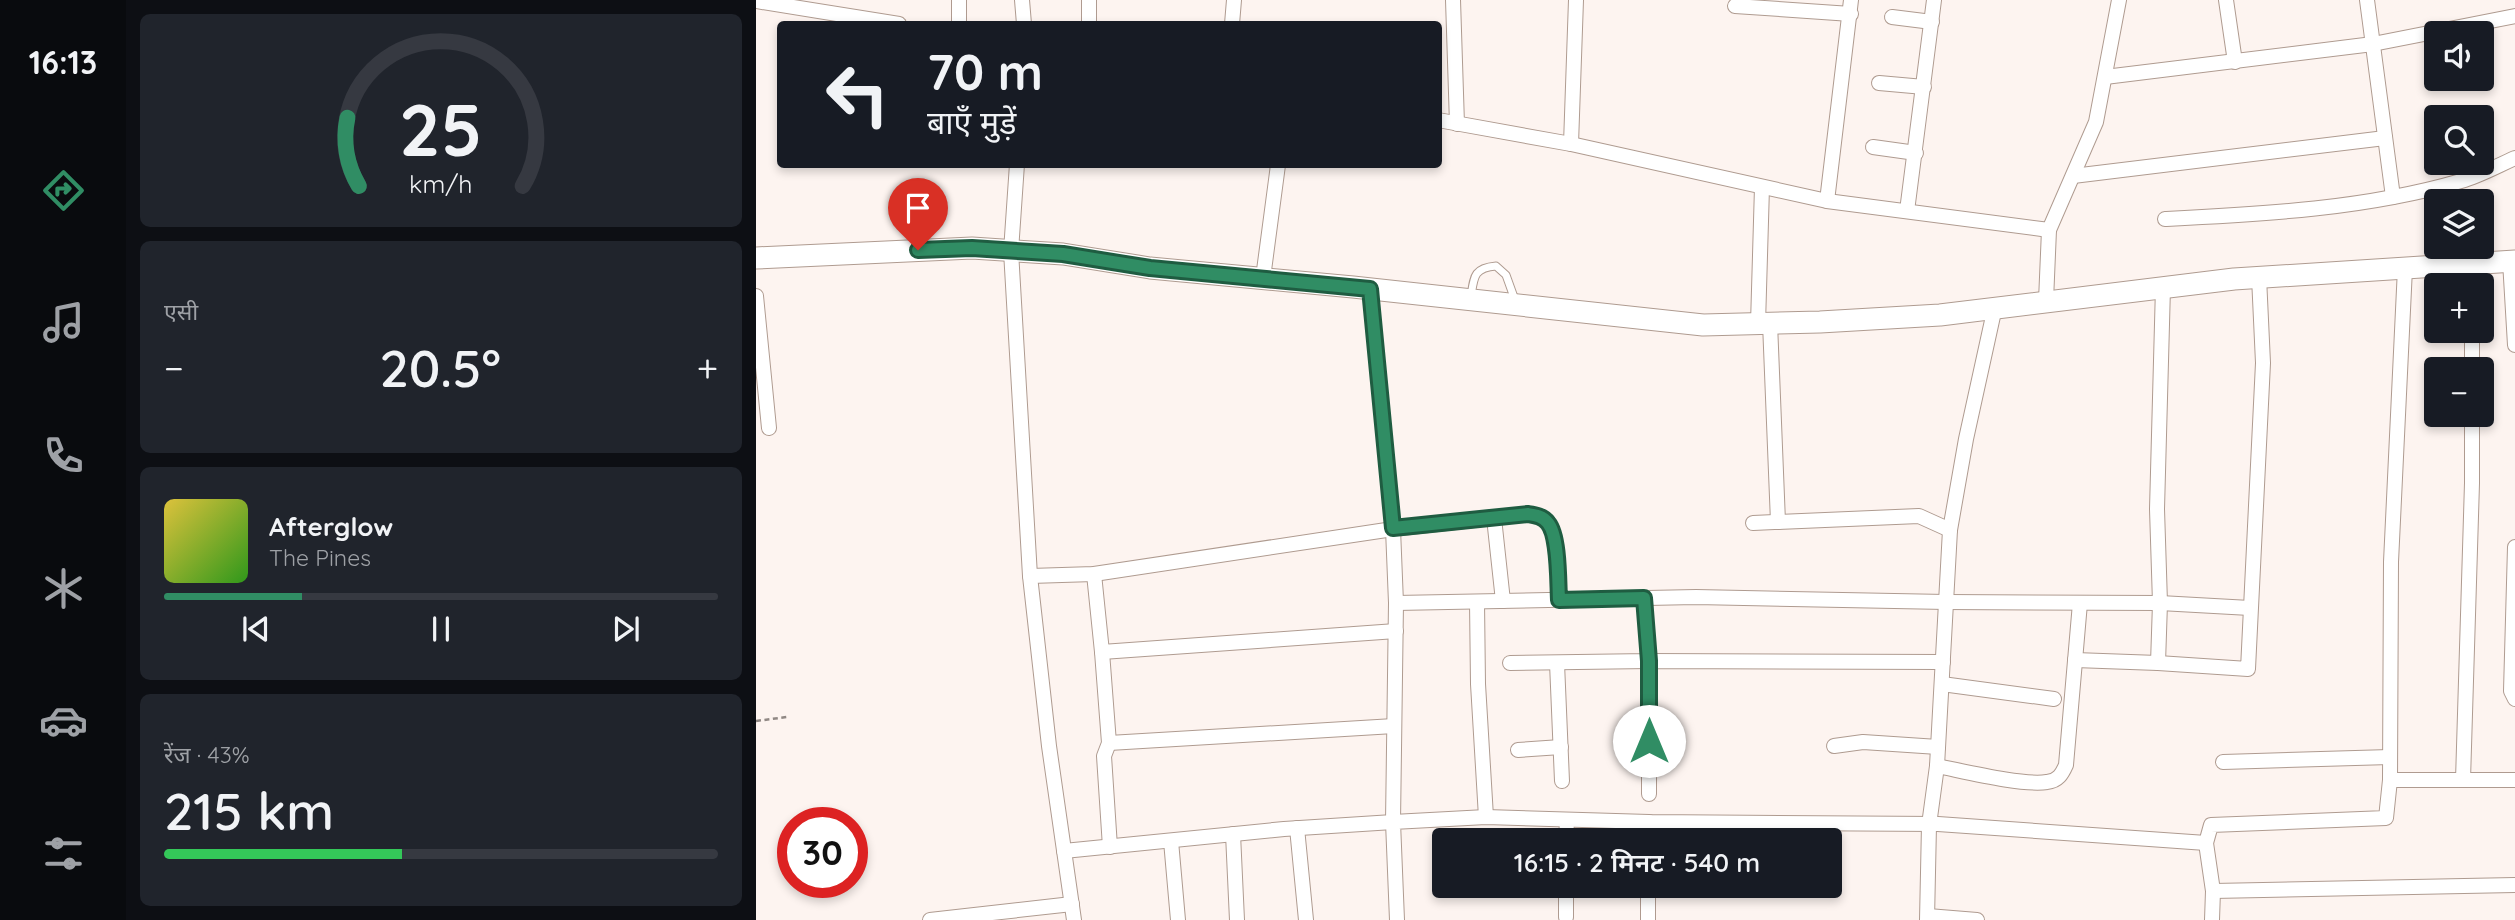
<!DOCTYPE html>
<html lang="hi">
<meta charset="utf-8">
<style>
body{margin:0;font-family:Quicksand,"Noto Sans Devanagari",sans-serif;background:#20242c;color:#f1f3f6;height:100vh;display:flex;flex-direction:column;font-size:26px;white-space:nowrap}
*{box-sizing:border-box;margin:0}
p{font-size:23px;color:#9ea1a6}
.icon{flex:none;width:38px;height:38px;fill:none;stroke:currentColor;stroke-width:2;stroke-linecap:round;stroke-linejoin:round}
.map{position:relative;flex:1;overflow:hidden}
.sheet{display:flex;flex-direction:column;gap:14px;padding:14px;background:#0d0f14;width:630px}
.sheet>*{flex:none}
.banner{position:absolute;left:21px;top:21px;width:665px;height:147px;border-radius:7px;box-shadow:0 4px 10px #0003;background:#171b24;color:#f1f3f6;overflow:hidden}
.fabs{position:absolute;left:1668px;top:21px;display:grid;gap:14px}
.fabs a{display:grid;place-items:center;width:70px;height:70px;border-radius:7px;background:#171b24;box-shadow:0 4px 10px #0003;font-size:35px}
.speed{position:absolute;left:21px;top:807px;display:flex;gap:14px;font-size:35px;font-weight:700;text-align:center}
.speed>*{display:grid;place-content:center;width:91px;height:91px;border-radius:50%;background:#171b24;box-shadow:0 4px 10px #0003;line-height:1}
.speed .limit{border:10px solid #d22;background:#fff;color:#111}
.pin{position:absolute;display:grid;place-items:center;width:60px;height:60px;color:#fff;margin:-72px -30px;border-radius:50% 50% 50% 0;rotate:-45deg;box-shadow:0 0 7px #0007}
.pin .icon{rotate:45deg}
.me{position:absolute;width:77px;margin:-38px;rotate:0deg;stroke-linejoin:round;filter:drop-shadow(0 0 5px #0008)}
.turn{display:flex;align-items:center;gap:24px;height:147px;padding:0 35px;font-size:32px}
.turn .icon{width:91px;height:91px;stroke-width:2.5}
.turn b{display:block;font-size:49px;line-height:60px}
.big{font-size:52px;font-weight:600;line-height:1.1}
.sheet .widget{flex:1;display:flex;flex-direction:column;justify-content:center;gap:10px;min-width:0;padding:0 24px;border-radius:10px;background:#20242c}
.sheet .dial{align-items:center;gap:0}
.dial svg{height:182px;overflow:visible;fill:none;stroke:#363941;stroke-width:7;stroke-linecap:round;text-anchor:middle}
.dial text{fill:#f1f3f6;stroke:none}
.song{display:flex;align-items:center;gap:21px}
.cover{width:84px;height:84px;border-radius:10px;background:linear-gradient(135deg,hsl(50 70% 55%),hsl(110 70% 35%))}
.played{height:7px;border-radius:4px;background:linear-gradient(90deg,#308d64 25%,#363941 25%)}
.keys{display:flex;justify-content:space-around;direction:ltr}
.heat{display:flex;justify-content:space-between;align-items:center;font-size:38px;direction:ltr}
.charge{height:10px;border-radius:5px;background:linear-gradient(90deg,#34c759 43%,#363941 0)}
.trip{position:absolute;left:676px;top:828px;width:410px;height:70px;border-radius:7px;background:#171b24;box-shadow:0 4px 10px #0003;font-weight:600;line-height:70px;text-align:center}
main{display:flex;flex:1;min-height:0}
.dock{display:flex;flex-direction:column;width:126px;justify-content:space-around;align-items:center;background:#090b0e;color:#9ea1a6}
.dock .icon{width:49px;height:49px}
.dock .active{color:#308d64}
.dock b{font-size:32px;color:#f1f3f6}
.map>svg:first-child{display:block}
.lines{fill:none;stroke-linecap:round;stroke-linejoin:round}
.lane-casing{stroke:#af9b90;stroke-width:9}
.street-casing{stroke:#af9b90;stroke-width:16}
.secondary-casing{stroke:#af9b90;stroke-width:23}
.path{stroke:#908884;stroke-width:2.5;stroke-dasharray:5 3.5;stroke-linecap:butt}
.lane{stroke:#fff;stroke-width:7}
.street{stroke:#fff;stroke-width:14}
.secondary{stroke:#fff;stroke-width:21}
.route-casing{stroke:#1f5c41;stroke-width:18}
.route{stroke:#308d64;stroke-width:12}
</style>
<main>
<nav class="dock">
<b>16:13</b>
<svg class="icon active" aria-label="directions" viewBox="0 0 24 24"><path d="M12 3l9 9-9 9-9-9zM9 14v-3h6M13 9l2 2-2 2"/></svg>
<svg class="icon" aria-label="music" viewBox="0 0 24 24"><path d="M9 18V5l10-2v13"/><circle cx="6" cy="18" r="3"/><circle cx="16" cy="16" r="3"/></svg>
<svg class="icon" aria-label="phone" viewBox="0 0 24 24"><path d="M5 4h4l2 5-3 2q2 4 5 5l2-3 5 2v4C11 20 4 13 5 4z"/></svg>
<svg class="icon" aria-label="climate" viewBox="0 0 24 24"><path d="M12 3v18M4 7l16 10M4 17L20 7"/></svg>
<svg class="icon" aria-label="car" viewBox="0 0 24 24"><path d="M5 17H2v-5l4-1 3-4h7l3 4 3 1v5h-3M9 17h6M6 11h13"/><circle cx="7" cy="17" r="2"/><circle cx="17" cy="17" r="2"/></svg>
<svg class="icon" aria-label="filters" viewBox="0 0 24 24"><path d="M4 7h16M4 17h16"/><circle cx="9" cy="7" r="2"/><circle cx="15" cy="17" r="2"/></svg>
</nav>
<section class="sheet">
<div class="widget dial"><svg viewBox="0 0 100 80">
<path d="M14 69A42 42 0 1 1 86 69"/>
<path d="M14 69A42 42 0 0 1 9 39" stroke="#308d64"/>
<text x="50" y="56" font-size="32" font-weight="700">25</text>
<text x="50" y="72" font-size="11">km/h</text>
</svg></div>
<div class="widget"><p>एसी</p>
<div class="heat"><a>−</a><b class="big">20.5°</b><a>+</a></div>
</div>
<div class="widget">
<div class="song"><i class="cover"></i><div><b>Afterglow</b><p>The Pines</p></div></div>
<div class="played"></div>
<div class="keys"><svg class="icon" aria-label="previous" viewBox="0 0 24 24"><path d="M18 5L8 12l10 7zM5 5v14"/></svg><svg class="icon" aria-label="pause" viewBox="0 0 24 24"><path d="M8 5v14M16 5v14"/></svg><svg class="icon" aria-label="next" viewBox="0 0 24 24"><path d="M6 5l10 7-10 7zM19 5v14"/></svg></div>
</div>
<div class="widget"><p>रेंज · 43%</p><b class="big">215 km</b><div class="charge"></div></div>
</section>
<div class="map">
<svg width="1759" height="920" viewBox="0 0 1759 920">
<rect width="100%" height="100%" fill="#fdf4f0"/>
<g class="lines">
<defs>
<path id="lane" d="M715 296C718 276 718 268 740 266L750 275 759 300"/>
<g id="street">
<path d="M203 0V24"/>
<path d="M266 0 268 24"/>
<path d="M333 0V24"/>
<path d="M697 0 701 124"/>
<path d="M1470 0 1479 62"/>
<path d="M1611 0 1637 197"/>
<path d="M0 1 143 24"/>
<path d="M979 6 1095 14"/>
<path d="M1136 17 1176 22"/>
<path d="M476 24 478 0"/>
<path d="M1349 77 1617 44 1759 16"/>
<path d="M1123 83 1168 87"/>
<path d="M682 120 815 144 1071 201 1293 230"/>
<path d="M815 144 820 0"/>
<path d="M1117 147 1160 153"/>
<path d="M261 164 255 251 274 576 293 746 318 920"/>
<path d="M1317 176 1629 138"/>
<path d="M1071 201 1095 0"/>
<path d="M1151 211 1178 0"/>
<path d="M1409 219C1508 214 1609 209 1705 181 1723 176 1741 166 1759 158"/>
<path d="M1754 261 1759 345"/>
<path d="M1649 268 1635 562 1634 780H1759"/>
<path d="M507 278 522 165 520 164"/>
<path d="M1717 285V263"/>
<path d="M0 296 13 428"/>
<path d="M1290 301 1293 230 1340 122 1363 0"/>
<path d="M1014 323 1022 522"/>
<path d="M1002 324 1006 187"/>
<path d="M1716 369V331"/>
<path d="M738 518 747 601"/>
<path d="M997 523 1163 516 1194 530"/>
<path d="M1759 547 1755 691 1759 699"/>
<path d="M338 574 346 652 640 631"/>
<path d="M274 576 338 574 637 529 772 514C779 515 787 516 792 523 803 536 802 582 803 600"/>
<path d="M721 602 722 684 730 817"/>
<path d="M640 603 940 597 1190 602 1404 603 1494 608"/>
<path d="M346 652 353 743 348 756 354 847"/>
<path d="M1319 660 1402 663 1492 669 1507 363 1503 277"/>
<path d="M754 663 893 661 888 598"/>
<path d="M801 663 806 781"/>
<path d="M1402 663 1404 603 1401 509 1407 287"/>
<path d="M1186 684 1298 699"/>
<path d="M353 743 638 726"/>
<path d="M1078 746 1107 742 1182 747"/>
<path d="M762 750 805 747"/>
<path d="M1467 762 1634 757"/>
<path d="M1181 766C1207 771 1267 786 1291 782 1302 781 1306 774 1310 765L1324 603"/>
<path d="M1707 780 1716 483V415"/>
<path d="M893 794V661L1187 662"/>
<path d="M541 828 550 920"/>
<path d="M477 834 481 920"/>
<path d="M810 840 811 820"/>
<path d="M893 840V822"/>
<path d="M415 841 422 920"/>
<path d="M308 851 528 829 637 822 640 603 637 529 614 289"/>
<path d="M1457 891 1759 885"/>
<path d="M1172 916 1221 920"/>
<path d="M810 917V886"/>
<path d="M174 920 316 904"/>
<path d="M641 920 637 822 730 817 893 822 1182 824 1450 843"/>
<path d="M892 920V886"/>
<path d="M1171 920 1173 825 1181 766 1194 530 1210 439 1239 307"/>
<path d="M1456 920 1457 891 1450 843 1455 825 1630 818 1634 780"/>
</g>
<path id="secondary" d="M0 258 216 248 307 254 394 268 597 287 947 325 1064 322 1184 315 1478 279 1759 261"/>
</defs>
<!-- lane casing -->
<use href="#lane" class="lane-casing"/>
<!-- street casing -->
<use href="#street" class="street-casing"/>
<!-- secondary casing -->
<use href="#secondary" class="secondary-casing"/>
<!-- path -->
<path class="path" d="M0 721 31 717"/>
<!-- lane -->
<use href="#lane" class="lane"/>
<!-- street -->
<use href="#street" class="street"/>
<!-- secondary -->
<use href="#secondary" class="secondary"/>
</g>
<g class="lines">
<defs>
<path id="route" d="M162 250 216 248 307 254 394 268 614 289 637 528 772 514C779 515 787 516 792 523 803 536 802 582 803 600L888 598 893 661V741"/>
</defs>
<!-- route casing -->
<use href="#route" class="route-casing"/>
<!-- route -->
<use href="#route" class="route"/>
</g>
</svg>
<div class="fabs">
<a><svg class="icon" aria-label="sound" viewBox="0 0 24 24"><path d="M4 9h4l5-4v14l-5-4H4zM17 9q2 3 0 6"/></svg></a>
<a><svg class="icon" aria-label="search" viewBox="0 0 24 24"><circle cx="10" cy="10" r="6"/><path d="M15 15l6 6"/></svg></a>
<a><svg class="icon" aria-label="layers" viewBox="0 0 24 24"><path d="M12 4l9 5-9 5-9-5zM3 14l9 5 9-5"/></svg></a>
<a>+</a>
<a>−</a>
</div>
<div class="speed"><div class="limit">30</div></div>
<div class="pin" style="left:162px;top:250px;background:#d93025"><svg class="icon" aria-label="arrive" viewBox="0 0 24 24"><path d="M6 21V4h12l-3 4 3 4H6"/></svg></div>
<svg class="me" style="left:893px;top:741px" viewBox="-20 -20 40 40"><circle r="19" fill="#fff"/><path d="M0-13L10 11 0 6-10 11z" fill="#308d64"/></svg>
<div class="trip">16:15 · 2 मिनट · 540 m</div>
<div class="banner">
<div class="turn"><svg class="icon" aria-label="left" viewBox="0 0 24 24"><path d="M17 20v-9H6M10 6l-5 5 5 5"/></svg><div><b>70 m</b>बाएँ मुड़ें</div></div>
</div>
</div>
</main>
